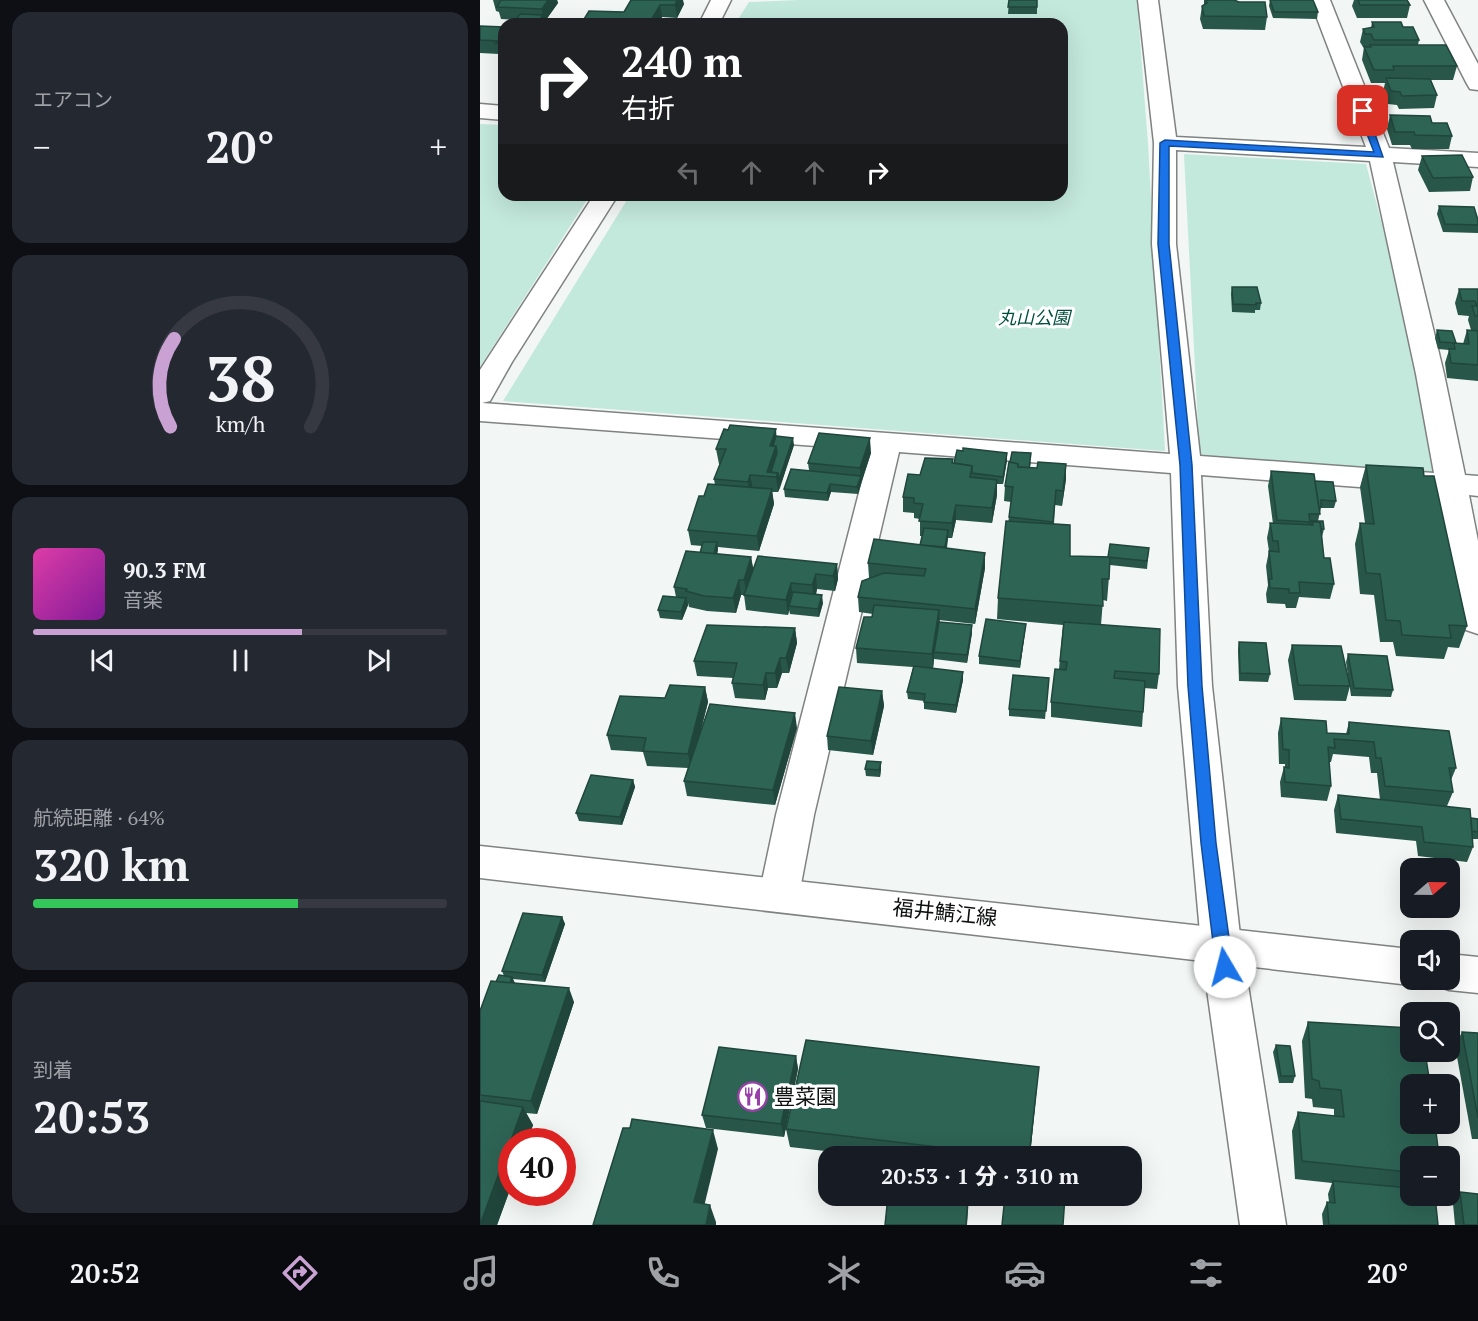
<!DOCTYPE html>
<html lang="ja">
<meta charset="utf-8">
<style>
body{margin:0;font-family:"PT Serif","Noto Sans JP",serif;background:#242831;color:#f1f3f6;height:100vh;display:flex;flex-direction:column;font-size:22px;white-space:nowrap}
*{box-sizing:border-box;margin:0}
p{font-size:20px;color:#9ea1a6}
.icon{flex:none;width:33px;height:33px;fill:none;stroke:currentColor;stroke-width:2;stroke-linecap:round;stroke-linejoin:round}
.map{position:relative;flex:1;overflow:hidden}
.drawer{display:flex;flex-direction:column;gap:12px;padding:12px;background:#0d0f14;width:480px}
.drawer>*{flex:none}
.hud{position:absolute;left:18px;top:18px;width:570px;height:183px;border-radius:18px;box-shadow:0 6px 24px #0002;background:#202124;color:#fff;overflow:hidden}
.needle{width:39px;rotate:70deg}
.buttons{position:absolute;left:920px;top:858px;display:grid;gap:12px}
.buttons a{display:grid;place-items:center;width:60px;height:60px;border-radius:12px;background:#171b24;box-shadow:0 6px 24px #0002;font-size:30px}
.speed{position:absolute;left:18px;top:1128px;display:flex;gap:12px;font-size:30px;font-weight:700;text-align:center}
.speed>*{display:grid;place-content:center;width:78px;height:78px;border-radius:50%;background:#171b24;box-shadow:0 6px 24px #0002;line-height:1}
.speed .limit{border:9px solid #d22;background:#fff;color:#111}
.pin{position:absolute;display:grid;place-items:center;width:51px;height:51px;color:#fff;margin:-26px;border-radius:12px;box-shadow:0 3px 9px #0006}
.me{position:absolute;width:66px;margin:-33px;rotate:352deg;stroke-linejoin:round;filter:drop-shadow(0 0 4px #0008)}
.turn{display:flex;align-items:center;gap:21px;height:126px;padding:0 24px;font-size:27px}
.turn .icon{width:78px;height:78px;stroke-width:2.5}
.turn b{display:block;font-size:42px;line-height:51px}
.lanes{display:flex;align-items:center;height:57px;padding:0 24px;background:#0003;justify-content:center;gap:30px;direction:ltr}
.lanes .off{opacity:.35}
.big{font-size:45px;font-weight:800;line-height:1.1}
.drawer .widget{flex:1;display:flex;flex-direction:column;justify-content:center;gap:9px;min-width:0;padding:0 21px;border-radius:18px;background:#242831}
.drawer .dial{align-items:center;gap:0}
.dial svg{height:156px;overflow:visible;fill:none;stroke:#363941;stroke-width:7;stroke-linecap:round;text-anchor:middle}
.dial text{fill:#f1f3f6;stroke:none}
.song{display:flex;align-items:center;gap:18px}
.cover{width:72px;height:72px;border-radius:9px;background:linear-gradient(135deg,hsl(320 70% 55%),hsl(290 70% 35%))}
.played{height:6px;border-radius:3px;background:linear-gradient(90deg,#c9a2d3 65%,#363941 65%)}
.keys{display:flex;justify-content:space-around;direction:ltr}
.heat{display:flex;justify-content:space-between;align-items:center;font-size:33px;direction:ltr}
.charge{height:9px;border-radius:4px;background:linear-gradient(90deg,#34c759 64%,#363941 0)}
.trip{position:absolute;left:338px;top:1146px;width:324px;height:60px;border-radius:18px;background:#171b24;box-shadow:0 6px 24px #0002;font-weight:800;line-height:60px;text-align:center}
.dock{display:flex;height:96px;justify-content:space-around;align-items:center;background:#090b0e;color:#9ea1a6}
.dock .icon{width:42px;height:42px}
.dock .current{color:#c9a2d3}
.dock b{font-size:27px;color:#f1f3f6}
main{display:flex;flex:1;min-height:0}
.map>svg:first-child{display:block}
.green{fill:#c3e9dc}
.lines{fill:none;stroke-linecap:round;stroke-linejoin:round}
.street-casing{stroke:#7f8281;stroke-width:3}
.secondary-casing{stroke:#7f8281;stroke-width:3}
.street{fill:#fff;fill-rule:evenodd}
.secondary{fill:#fff;fill-rule:evenodd}
.wall{fill:#285648}
.shaded-wall{fill:#20463b}
.building{fill:#2e6454;stroke:#20463b;stroke-width:1.5}
.route{fill:#1a73e8;stroke:#114b97;stroke-width:1.5}
.labels{text-anchor:middle;stroke-width:6;stroke-linejoin:round;paint-order:stroke}
.park-label{font-size:18px;font-style:italic;fill:#004f3e;stroke:#fff}
.near-street-label{font-size:21px;fill:#0e0f0f;stroke:#fff}
.near-poi-label{font-size:21px;fill:#0e0f0f;stroke:#fff;text-anchor:start}
</style>
<main>
<section class="drawer">
<div class="widget"><p>エアコン</p>
<div class="heat"><a>−</a><b class="big">20°</b><a>+</a></div>
</div>
<div class="widget dial"><svg viewBox="0 0 100 80">
<path d="M14 69A42 42 0 1 1 86 69"/>
<path d="M14 69A42 42 0 0 1 16 24" stroke="#c9a2d3"/>
<text x="50" y="56" font-size="32" font-weight="700">38</text>
<text x="50" y="72" font-size="11">km/h</text>
</svg></div>
<div class="widget">
<div class="song"><i class="cover"></i><div><b>90.3 FM</b><p>音楽</p></div></div>
<div class="played"></div>
<div class="keys"><svg class="icon" aria-label="previous" viewBox="0 0 24 24"><path d="M18 5L8 12l10 7zM5 5v14"/></svg><svg class="icon" aria-label="pause" viewBox="0 0 24 24"><path d="M8 5v14M16 5v14"/></svg><svg class="icon" aria-label="next" viewBox="0 0 24 24"><path d="M6 5l10 7-10 7zM19 5v14"/></svg></div>
</div>
<div class="widget"><p>航続距離 · 64%</p><b class="big">320 km</b><div class="charge"></div></div>
<div class="widget"><p>到着</p><b class="big">20:53</b></div>
</section>
<div class="map">
<svg width="998" height="1225" viewBox="0 0 998 1225">
<rect width="100%" height="100%" fill="#f2f6f4"/>
<!-- green -->
<g class="green">
<path d="M319 0H657L668 144 685 451 23 401 150 195H582V24H255L269 2Z"/>
<path d="M0 124 24 125V195H110L0 367Z"/>
<path d="M704 154 886 164 971 484 720 465Z"/>
</g>
<g class="lines">
<defs>
<g id="street">
<path d="M231 0H251L239 24H219Z"/>
<path d="M658 0H678L696 137 886 147 830 0H850L909 148 998 153V167L913 162 964 374 985 475 998 476V496L989 495 998 541V634L986 630 981 622 958 493 721 475 732 686 761 944 755 957 741 962 727 957 721 944 698 686 691 473 419 452 334 815 319 895 313 907 299 912 285 907 279 895 296 815 390 450 0 421V370L114 195H138L32 362 10 401 2 403 690 454 672 244 674 143ZM696 150 890 161 936 374 954 473 720 456 696 244Z"/>
<path d="M0 104 24 106V120L0 118Z"/>
</g>
<g id="secondary">
<path d="M944 0H964L998 64V90L990 89 987 84Z"/>
<path d="M0 846 930 949V980H945L930 985 765 966 806 1225H760L723 961 0 878Z"/>
<path d="M969 954 998 957V993L969 990 955 985 952 980H969Z"/>
</g>
</defs>
<!-- street casing -->
<use href="#street" class="street-casing"/>
<!-- secondary casing -->
<use href="#secondary" class="secondary-casing"/>
<!-- street -->
<use href="#street" class="street"/>
<!-- secondary -->
<use href="#secondary" class="secondary"/>
</g>
<!-- wall -->
<g class="wall">
<path d="M13 0H77L78 3 63 24H33L36 20 21 19 19 12 16 11Z"/>
<path d="M151 0 204 4 197 18 182 17 178 24H101L144 12Z"/>
<path d="M529 0H557V14H528Z"/>
<path d="M724 0H754L787 17 785 30 723 29 720 19 722 6 724 5Z"/>
<path d="M790 0 838 12 837 19 793 18 789 6Z"/>
<path d="M874 0H927L930 5 927 18H877L872 6Z"/>
<path d="M892 22 923 27 939 40 938 45 977 66 973 80H951L957 95 954 108 919 109 917 105 908 104 903 92 905 83H891L882 60 884 47H883L880 42 883 29 891 28Z"/>
<path d="M0 26 24 27V56H19V54L0 53Z"/>
<path d="M910 115 952 123 972 136 969 149H932L930 145H912L907 129Z"/>
<path d="M942 156 993 177 990 191 949 192 938 170Z"/>
<path d="M959 206 998 220V233L963 232 957 214Z"/>
<path d="M752 287 781 303 780 310H775V313L752 312 751 294Z"/>
<path d="M979 289H998V381L967 378 965 363 969 350 958 349 955 338 957 330 976 343 983 344 987 330H991L988 320 989 316 978 315 975 303Z"/>
<path d="M296 436 314 445 298 492H292L294 504 279 551 238 547 237 554 271 557 273 570 357 564 358 579 355 591 337 589 336 595 343 603 339 617 310 614 309 610 308 615 266 610 264 595H261L256 613 227 611 209 607 208 603V605L202 620 180 618 178 610 196 597 194 587 220 553 222 546 211 545 208 530 224 496 235 485 234 479 240 464H239L236 449Z"/>
<path d="M391 453 378 494 351 492 348 501 305 497 304 489 329 470 328 463Z"/>
<path d="M527 453V460L523 484H517V495L512 523 476 520 472 538H468L467 548 505 568 495 624 459 620 460 622 492 633 487 663 454 659 453 668 483 680 476 713 444 709V701L428 699 427 692 433 667 377 663 376 648 392 617 393 614 379 612 378 597 389 578 388 563 440 545 442 536H440V519L434 518V513L423 512V497L440 475 473 459V463Z"/>
<path d="M551 461 550 468H557L586 464V479L582 506 575 505 574 524 590 556 628 557 669 548 667 569 630 565 627 601 623 600 621 625 679 674 677 689 664 688 663 712 662 727 571 717V702L579 669 583 625 517 619 518 598 531 502 524 501 525 486Z"/>
<path d="M886 465 944 476 987 626 979 648 968 647 964 659 916 656 913 642H900L894 595 880 594 875 544 880 523H885L880 487Z"/>
<path d="M791 471 835 481 856 501 854 508H841L838 521 844 529 842 537 844 558 854 584 850 599 819 597 816 608H806L805 604 787 603 786 594 788 585 786 566 789 551 787 538 790 523 793 524 788 486Z"/>
<path d="M546 624 540 668 499 664V656Z"/>
<path d="M315 628 317 643 309 673H302L297 688H288L285 700 255 698 252 683 253 678 217 676 214 661Z"/>
<path d="M759 642 790 674 788 682 759 681 758 650Z"/>
<path d="M812 645 870 686 866 701 814 700 808 660Z"/>
<path d="M868 654 913 690 911 697 871 696 866 662Z"/>
<path d="M569 678 565 719 529 716V709Z"/>
<path d="M225 687 228 702 219 738 317 728 295 805 207 796 204 781 208 768 167 766 163 752 131 750 127 735 185 698Z"/>
<path d="M402 691 404 706 393 755 348 750 347 736Z"/>
<path d="M801 718 847 733 866 734 869 722 976 768 971 780 973 792 967 806 991 818 998 819V839H993V847L987 862 938 856 936 841 856 833 854 810 858 795 900 800 897 773H891L889 757 853 754 851 762H849L851 786 847 801 801 797 800 782 804 767H805V764H799L798 733Z"/>
<path d="M385 769H401L400 777 386 776Z"/>
<path d="M153 780 155 787 142 825 99 821 96 813Z"/>
<path d="M82 917 85 924 65 982 33 979 35 983 94 1002 57 1114 46 1113 53 1125 47 1142H32V1184L17 1225H0V1011L16 982 24 976 22 971Z"/>
<path d="M828 1022 959 1156H930V1172H928L921 1187 958 1225H843L842 1214 847 1202H849L848 1194 852 1183 815 1179 812 1131 818 1112 854 1116V1109L833 1107 832 1099 825 1098 822 1041Z"/>
<path d="M982 1032 998 1033V1139H992L975 1046Z"/>
<path d="M796 1045 815 1076 813 1083H799L793 1052Z"/>
<path d="M316 1056 318 1069 304 1137 226 1128 222 1115Z"/>
<path d="M557 1086 550 1156H389L310 1147 306 1129Z"/>
<path d="M980 1192 998 1225H975L973 1204Z"/>
</g>
<!-- shaded-wall -->
<g class="shaded-wall">
<path d="M68 0H77L78 3 63 24H57L63 15 62 9Z"/>
<path d="M197 0H203L204 4 197 18 195 5Z"/>
<path d="M180 5 182 17 178 24H169Z"/>
<path d="M296 429 298 461 288 477 287 472 290 446Z"/>
<path d="M313 438 314 445 300 488 299 480Z"/>
<path d="M390 438 391 453 381 483 380 468Z"/>
<path d="M527 453V460L523 484V477Z"/>
<path d="M586 464V479L582 506 583 491Z"/>
<path d="M298 473 300 488 298 492 296 477Z"/>
<path d="M270 475 273 490 270 497 268 482Z"/>
<path d="M381 476V483L378 494 377 487Z"/>
<path d="M517 480V495L512 523V508Z"/>
<path d="M350 484 351 492 348 501 347 493Z"/>
<path d="M292 489 294 504 279 551 277 536Z"/>
<path d="M476 505V520L472 538V523Z"/>
<path d="M468 530V538L465 555V547Z"/>
<path d="M237 542 238 550 235 563 233 555Z"/>
<path d="M505 553V568L495 624V609Z"/>
<path d="M271 557 274 572 267 595 264 580Z"/>
<path d="M357 564 358 579 355 591 353 576Z"/>
<path d="M336 574 337 589 334 601 332 585Z"/>
<path d="M259 580 261 595 256 613 253 598Z"/>
<path d="M311 583 313 598 309 606V610L308 615 306 600Z"/>
<path d="M342 595 343 603 339 617 338 609Z"/>
<path d="M206 598 208 605 202 620 201 612Z"/>
<path d="M459 610 460 625 454 652V659L453 669 452 654Z"/>
<path d="M546 624 545 632 540 668V661Z"/>
<path d="M492 625V633L487 663V655Z"/>
<path d="M315 628 317 643 309 673 306 658Z"/>
<path d="M300 658 302 673 297 688 295 673Z"/>
<path d="M483 672V680L476 713V705Z"/>
<path d="M286 673 288 688 285 700 283 685Z"/>
<path d="M225 687 228 702 211 769 208 754Z"/>
<path d="M402 691 404 706 393 755 391 741Z"/>
<path d="M315 713 317 728 295 805 293 790Z"/>
<path d="M401 762V769L400 777 399 770Z"/>
<path d="M153 780 155 787 142 825 140 817Z"/>
<path d="M82 917 85 924 65 982 62 975Z"/>
<path d="M32 977 35 984 28 989Z"/>
<path d="M89 988 94 1002 57 1114 51 1101Z"/>
<path d="M316 1056 318 1069 304 1137 301 1124Z"/>
<path d="M559 1067 550 1156H549Z"/>
<path d="M43 1107 53 1125 47 1142H32V1184L17 1225H0Z"/>
<path d="M233 1130 238 1149 221 1219 214 1202Z"/>
<path d="M488 1196H489L487 1225H486Z"/>
<path d="M230 1205 236 1222V1225H226Z"/>
</g>
<!-- building -->
<g class="building">
<path d="M21 0H68L62 9 17 7Z"/>
<path d="M151 0H197L195 5H180L169 24H101L109 11 144 12Z"/>
<path d="M529 0H557V7H528Z"/>
<path d="M726 0H754L759 2H785L787 17 724 16 722 6 727 3Z"/>
<path d="M790 0H833L838 12H794Z"/>
<path d="M878 0H927L930 5H880Z"/>
<path d="M40 14 63 15 57 24H33Z"/>
<path d="M892 22H921L923 27H933L939 40H894L891 34H885L883 29 894 27Z"/>
<path d="M0 26 24 27V43H16L18 41 0 40Z"/>
<path d="M890 45H966L977 66H913L914 70H894L884 47H891Z"/>
<path d="M906 78 950 79 957 95 922 96 920 92 911 91Z"/>
<path d="M910 115 950 116 952 123H967L972 136 935 135 934 132H915Z"/>
<path d="M982 155 993 177 953 178 942 156Z"/>
<path d="M959 206 994 207 998 220V225L965 224Z"/>
<path d="M752 287H777L781 303H776V305L753 304Z"/>
<path d="M979 289H998V316H995L992 306H997L995 301H982Z"/>
<path d="M957 330 972 331 976 343 960 342Z"/>
<path d="M987 330 998 331V365L971 363 969 349H975L974 343 989 344Z"/>
<path d="M250 425 296 429 290 446H296L287 472 298 473 296 477 270 475 268 482 234 479 246 449H236L244 429 248 430Z"/>
<path d="M339 433 390 438 380 468 328 463Z"/>
<path d="M296 436 313 438 299 480 298 473 291 472 297 453 296 446H293Z"/>
<path d="M483 448 527 453 523 477 492 473V466L474 463 477 450 483 451Z"/>
<path d="M532 452 551 453 549 468 538 467V464L530 462Z"/>
<path d="M445 458 473 459 472 463 492 466 490 477 517 480 512 508 476 505 472 523 439 521 443 504 434 503V498L423 497 428 474 440 475Z"/>
<path d="M529 462 538 464V467L557 468 558 462 586 464 583 491 576 490 573 522 529 517 533 487 525 486Z"/>
<path d="M886 465 943 468 944 476H954L987 626 969 625 971 638 922 635 920 621 906 620 900 574 886 573 880 523 894 524Z"/>
<path d="M311 469 381 476 377 487 350 484 347 493 304 489Z"/>
<path d="M791 471 834 474 840 514H829L830 522 797 520Z"/>
<path d="M835 481 853 482 856 501 841 500V507H839Z"/>
<path d="M228 484 292 489 277 536 208 530 219 496H224Z"/>
<path d="M526 521 590 525V556L630 557 629 579H622L623 606 518 598Z"/>
<path d="M830 521H843L844 529H841L840 522H832L831 525H829Z"/>
<path d="M832 522H840L844 558H850L854 584 819 582 820 593H809V589L790 588 789 579H792L789 551 799 552 798 541H793L790 523 833 525Z"/>
<path d="M444 528 468 530 465 547 440 545Z"/>
<path d="M394 539 505 553 495 609 378 597 382 581 404 573 444 576 446 569 388 563Z"/>
<path d="M223 542H237L234 554 220 553Z"/>
<path d="M630 544 669 548 667 561 628 557Z"/>
<path d="M206 551 271 557 264 580H259L253 598 224 596 206 591 207 589 194 587Z"/>
<path d="M278 556 357 564 353 576 336 574 332 585 311 583 306 600 264 595Z"/>
<path d="M313 592 342 595 338 609 309 606Z"/>
<path d="M183 596 206 598 201 612 178 610Z"/>
<path d="M394 605 459 610 452 654 376 648 384 617H392Z"/>
<path d="M506 619 546 624 540 661 499 656Z"/>
<path d="M459 622 492 625 487 655 454 652Z"/>
<path d="M584 622 680 629 679 674 635 671 634 678 665 681 663 712 571 702 575 669 586 670 587 662 580 661Z"/>
<path d="M227 625 315 628 306 658H300L295 673H286L283 685 252 683 257 663 214 661Z"/>
<path d="M759 642 786 643 790 674 760 673Z"/>
<path d="M812 645 861 646 870 686 818 685Z"/>
<path d="M868 654 907 656 913 690 874 688Z"/>
<path d="M434 666 483 672 476 705 444 702 445 694 427 692Z"/>
<path d="M533 675 569 678 566 711 529 709Z"/>
<path d="M190 685 225 687 208 754 163 751 166 738 127 735 140 696 185 698Z"/>
<path d="M359 687 402 691 391 741 347 736Z"/>
<path d="M230 704 315 713 293 790 204 781Z"/>
<path d="M801 718 846 721 847 733 869 734V722L969 731 976 768H969L973 792 905 786 901 758H896L894 742 854 739 855 748 848 747 851 786 805 782 804 767 809 768V750L803 749Z"/>
<path d="M387 761 401 762 399 770 385 769Z"/>
<path d="M111 775 153 780 140 817 96 813Z"/>
<path d="M858 795 990 809 993 847 944 842 942 827 861 819Z"/>
<path d="M991 818 998 819V832L992 831Z"/>
<path d="M43 913 82 917 62 975 22 971Z"/>
<path d="M19 975 32 977 30 983 16 982Z"/>
<path d="M11 981 89 988 51 1101 0 1095V1011Z"/>
<path d="M828 1022 930 1028V1052H945L950 1084H930V1124H955L959 1156 926 1153 928 1172 822 1161 818 1112 864 1117 861 1090 840 1088 839 1081 832 1079Z"/>
<path d="M982 1032 998 1033V1118Z"/>
<path d="M326 1040 559 1067 549 1156H534L306 1129Z"/>
<path d="M796 1045 810 1046 815 1076H801Z"/>
<path d="M239 1047 316 1056 301 1124 222 1115Z"/>
<path d="M0 1101 43 1107 0 1225Z"/>
<path d="M152 1119 233 1130 214 1202 230 1205 226 1225H113L143 1128H150Z"/>
<path d="M853 1181 930 1188V1196H955L958 1225H849L847 1202 855 1203Z"/>
<path d="M980 1192 998 1194V1225H984Z"/>
<path d="M408 1196H488L486 1225H405Z"/>
<path d="M525 1196H585L583 1225H522Z"/>
</g>
<!-- route -->
<path class="route" d="M883 108 887 111 903 157 689 146V244L712 465 722 686 736 843 753 967 751 973 745 975 739 973 736 967 721 843 708 686 700 465 678 244 680 143 685 140 894 152 878 111Z"/>
<!-- icons -->
<defs>
<symbol id="restaurant-ring" viewBox="-11 -11 22 22"><circle r="9.5" fill="#fff" stroke="#993fa9" stroke-width="1.5"/><path d="M-5-6h1v4h1v-4h1v4h1v-4h1v5L-1.5 .5V6h-2V.5L-5-1ZM5-6V6H3V1.5H1.5Q1.5-4 5-6Z" fill="#993fa9"/></symbol>
</defs>
<g fill-rule="evenodd">
<use href="#restaurant-ring" x="256" y="1080" width="33" height="33"/>
</g>
<g class="labels">
<!-- park labels -->
<g class="park-label">
<text x="554" y="324">丸山公園</text>
</g>
<!-- near-street labels -->
<g class="near-street-label">
<text transform="translate(465 913) rotate(6)" y="7">福井鯖江線</text>
</g>
<!-- near-poi labels -->
<g class="near-poi-label">
<text x="294" y="1104">豊菜園</text>
</g>
</g>
</svg>
<div class="buttons">
<a><svg class="needle" viewBox="-14 -14 28 28"><path d="M0-13l5 13h-10z" fill="#e53935"/><path d="M0 13l5-13h-10z" fill="#9ea1a6"/></svg></a>
<a><svg class="icon" aria-label="sound" viewBox="0 0 24 24"><path d="M4 9h4l5-4v14l-5-4H4zM17 9q2 3 0 6"/></svg></a>
<a><svg class="icon" aria-label="search" viewBox="0 0 24 24"><circle cx="10" cy="10" r="6"/><path d="M15 15l6 6"/></svg></a>
<a>+</a>
<a>−</a>
</div>
<div class="speed"><div class="limit">40</div></div>
<div class="pin" style="left:883px;top:111px;background:#d93025"><svg class="icon" aria-label="arrive" viewBox="0 0 24 24"><path d="M6 21V4h12l-3 4 3 4H6"/></svg></div>
<svg class="me" style="left:745px;top:967px" viewBox="-20 -20 40 40"><circle r="19" fill="#fff"/><path d="M0-13L10 11 0 6-10 11z" fill="#1a73e8"/></svg>
<div class="trip">20:53 · 1 分 · 310 m</div>
<div class="hud">
<div class="turn"><svg class="icon" aria-label="right" viewBox="0 0 24 24"><path d="M7 20v-9h11M14 6l5 5-5 5"/></svg><div><b>240 m</b>右折</div></div>
<div class="lanes"><svg class="icon off" aria-label="left" viewBox="0 0 24 24"><path d="M17 20v-9H6M10 6l-5 5 5 5"/></svg><svg class="icon off" aria-label="ahead" viewBox="0 0 24 24"><path d="M12 20V5M6 11l6-6 6 6"/></svg><svg class="icon off" aria-label="ahead" viewBox="0 0 24 24"><path d="M12 20V5M6 11l6-6 6 6"/></svg><svg class="icon" aria-label="right" viewBox="0 0 24 24"><path d="M7 20v-9h11M14 6l5 5-5 5"/></svg></div>
</div>
</div>
</main>
<nav class="dock">
<b>20:52</b>
<svg class="icon current" aria-label="directions" viewBox="0 0 24 24"><path d="M12 3l9 9-9 9-9-9zM9 14v-3h6M13 9l2 2-2 2"/></svg>
<svg class="icon" aria-label="music" viewBox="0 0 24 24"><path d="M9 18V5l10-2v13"/><circle cx="6" cy="18" r="3"/><circle cx="16" cy="16" r="3"/></svg>
<svg class="icon" aria-label="phone" viewBox="0 0 24 24"><path d="M5 4h4l2 5-3 2q2 4 5 5l2-3 5 2v4C11 20 4 13 5 4z"/></svg>
<svg class="icon" aria-label="climate" viewBox="0 0 24 24"><path d="M12 3v18M4 7l16 10M4 17L20 7"/></svg>
<svg class="icon" aria-label="car" viewBox="0 0 24 24"><path d="M5 17H2v-5l4-1 3-4h7l3 4 3 1v5h-3M9 17h6M6 11h13"/><circle cx="7" cy="17" r="2"/><circle cx="17" cy="17" r="2"/></svg>
<svg class="icon" aria-label="filters" viewBox="0 0 24 24"><path d="M4 7h16M4 17h16"/><circle cx="9" cy="7" r="2"/><circle cx="15" cy="17" r="2"/></svg>
<b>20°</b>
</nav>
